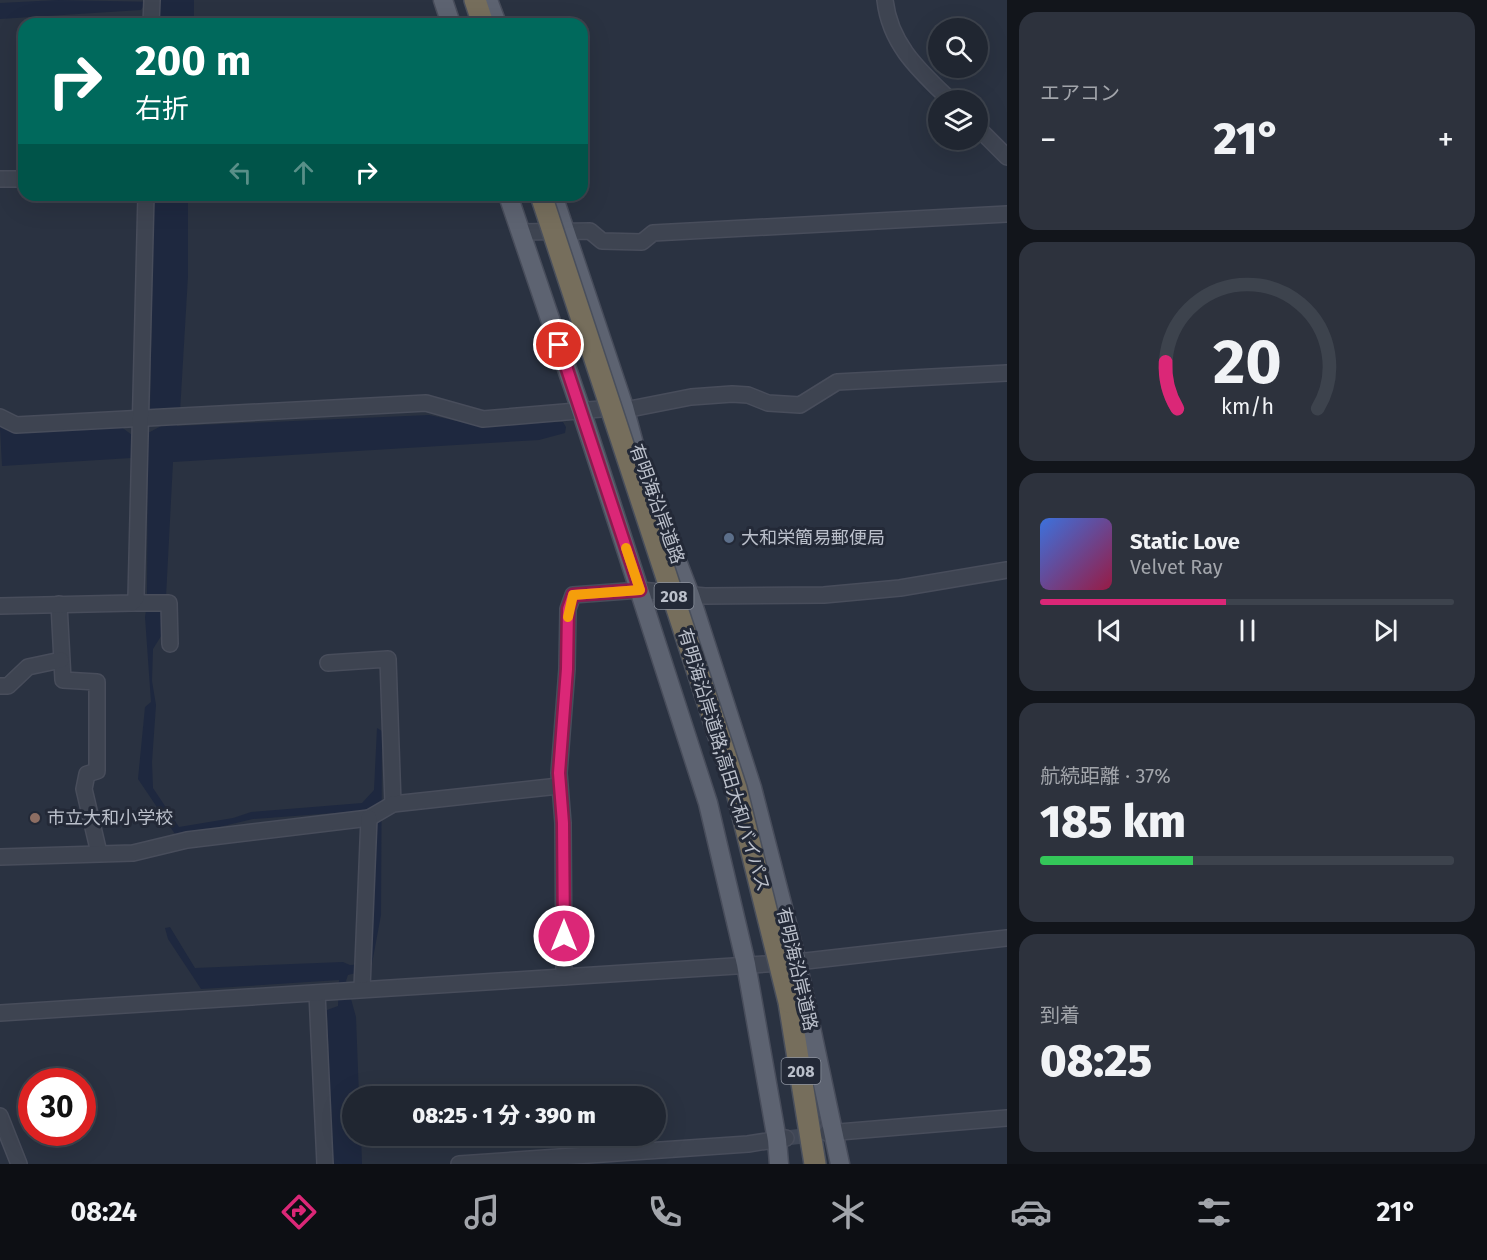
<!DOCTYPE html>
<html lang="ja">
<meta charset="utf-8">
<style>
body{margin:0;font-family:"Fira Sans","Noto Sans JP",sans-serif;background:#2d323d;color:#f1f3f6;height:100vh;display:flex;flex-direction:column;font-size:22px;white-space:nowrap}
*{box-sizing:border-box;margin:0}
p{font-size:20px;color:#a2a5ab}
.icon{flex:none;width:33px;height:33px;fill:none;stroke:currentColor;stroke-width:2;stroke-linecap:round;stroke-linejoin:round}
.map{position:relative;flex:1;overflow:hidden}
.drawer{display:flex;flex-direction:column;gap:12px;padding:12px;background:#12151b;width:480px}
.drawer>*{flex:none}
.guide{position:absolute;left:18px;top:18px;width:570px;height:183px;border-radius:18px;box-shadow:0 6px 24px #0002,0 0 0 2px #3d434d;background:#00695c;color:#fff;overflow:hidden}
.buttons{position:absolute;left:928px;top:18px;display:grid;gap:12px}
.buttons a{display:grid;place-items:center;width:60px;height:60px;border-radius:50%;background:#202631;box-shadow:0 6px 24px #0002,0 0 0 2px #3d434d;font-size:30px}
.speed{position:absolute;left:18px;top:1068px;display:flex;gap:12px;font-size:30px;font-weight:700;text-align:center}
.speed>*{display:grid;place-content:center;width:78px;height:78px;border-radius:50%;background:#202631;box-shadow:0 6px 24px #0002,0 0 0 2px #3d434d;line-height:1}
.speed .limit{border:9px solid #d22;background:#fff;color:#111}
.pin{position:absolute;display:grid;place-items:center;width:51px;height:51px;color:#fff;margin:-26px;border:3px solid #fff;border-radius:50%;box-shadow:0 2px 6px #0007}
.me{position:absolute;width:66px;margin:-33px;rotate:0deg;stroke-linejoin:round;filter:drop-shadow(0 0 4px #0008)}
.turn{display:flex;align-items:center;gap:21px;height:126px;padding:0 18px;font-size:27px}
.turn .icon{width:78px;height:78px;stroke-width:2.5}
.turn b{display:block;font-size:42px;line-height:51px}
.lanes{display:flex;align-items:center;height:57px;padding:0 18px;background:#0003;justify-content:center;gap:30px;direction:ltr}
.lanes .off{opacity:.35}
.big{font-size:45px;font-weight:800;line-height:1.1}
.drawer .card{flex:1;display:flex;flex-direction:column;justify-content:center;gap:9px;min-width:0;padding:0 21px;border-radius:18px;background:#2d323d}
.drawer .dial{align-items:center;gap:0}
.dial svg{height:156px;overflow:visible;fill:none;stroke:#3d434d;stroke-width:7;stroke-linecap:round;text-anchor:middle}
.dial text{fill:#f1f3f6;stroke:none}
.song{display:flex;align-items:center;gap:18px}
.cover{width:72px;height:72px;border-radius:9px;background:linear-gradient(135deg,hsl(220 70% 55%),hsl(340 70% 35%))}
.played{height:6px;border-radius:3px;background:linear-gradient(90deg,#db2777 45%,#3d434d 45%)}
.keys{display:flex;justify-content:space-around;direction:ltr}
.heat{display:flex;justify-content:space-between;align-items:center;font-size:33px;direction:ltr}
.charge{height:9px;border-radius:4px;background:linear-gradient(90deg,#34c759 37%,#3d434d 0)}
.trip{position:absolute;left:342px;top:1086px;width:324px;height:60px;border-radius:30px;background:#202631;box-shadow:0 6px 24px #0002,0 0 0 2px #3d434d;font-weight:800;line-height:60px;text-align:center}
.dock{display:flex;height:96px;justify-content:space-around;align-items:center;background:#0d0f14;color:#a2a5ab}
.dock .icon{width:42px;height:42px}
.dock .selected{color:#db2777}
.dock b{font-size:27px;color:#f1f3f6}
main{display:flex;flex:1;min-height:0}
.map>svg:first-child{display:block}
.water{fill:#1e283f}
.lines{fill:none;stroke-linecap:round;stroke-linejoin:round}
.minor-tunnel{stroke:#404756;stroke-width:15;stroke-dasharray:15 8;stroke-linecap:butt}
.minor-casing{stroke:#484d5b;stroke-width:18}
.major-casing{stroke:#484d5b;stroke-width:21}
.highway-casing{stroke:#494f5c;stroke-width:24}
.minor{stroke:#3e4451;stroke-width:15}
.major{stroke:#5d6371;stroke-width:18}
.highway{stroke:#766e5c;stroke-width:21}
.highway-bridge-casing{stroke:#494f5c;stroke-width:24;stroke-linecap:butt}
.highway-bridge{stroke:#766e5c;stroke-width:21}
.route-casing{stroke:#8e194d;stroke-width:15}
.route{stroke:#db2777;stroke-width:10}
.slow{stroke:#f59e0b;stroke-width:10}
.service-dot{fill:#5c6f8a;stroke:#232937;stroke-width:2}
.education-dot{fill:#8d6e63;stroke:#232937;stroke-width:2}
.labels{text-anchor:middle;stroke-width:6;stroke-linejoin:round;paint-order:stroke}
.shield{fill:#232937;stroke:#8d939f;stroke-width:1.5}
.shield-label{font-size:16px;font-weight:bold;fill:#bbc0cb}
.street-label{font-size:18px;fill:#bbc0cb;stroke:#232937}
.poi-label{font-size:18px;fill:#bbc0cb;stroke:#232937;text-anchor:start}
</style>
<main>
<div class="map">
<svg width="1007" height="1164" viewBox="0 0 1007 1164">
<rect width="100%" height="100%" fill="#2a3241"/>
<!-- water -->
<g class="water">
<path d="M58 0 159 2V0H194V24H159V9L143 7 141 10 0 19V3Z"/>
<path d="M154 195H188V276L180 412 175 413 177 426 429 415 471 424 563 422 566 427 565 433 539 440 173 462 166 597 160 599 163 633 153 649 152 681 156 705 152 762 153 788 179 827 233 818 251 812 362 803 374 790 377 728 382 731 381 915 371 969 348 975 346 981 356 1017 359 1096H352V1136H361L362 1164H333L327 1010 338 1006 339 980 201 989 168 939 165 928 170 927 195 968 343 962 350 965 368 964 377 831 375 810 253 819 177 837 138 779 145 707 151 702 145 617 146 610 157 597 147 594 148 433 163 425V416L150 413Z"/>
<path d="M120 426 132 435 131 458 2 466 0 427 6 430Z"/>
</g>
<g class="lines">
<!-- minor-tunnel -->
<path class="minor-tunnel" d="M786 1138 821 1134"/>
<defs>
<g id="minor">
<path d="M885 0C890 45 920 71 950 100"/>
<path d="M151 24 152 0"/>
<path d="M978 128 1007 157"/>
<path d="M0 179H24"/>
<path d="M521 232 590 231 602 241 642 242 653 233 1007 214"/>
<path d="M0 417 16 425 426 403 483 419 624 407 630 409 691 397 732 394 748 395 768 403 800 405 837 382 1007 373"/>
<path d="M132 603H169L170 644"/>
<path d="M59 604 63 680 97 682V771L87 774 84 789 99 853"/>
<path d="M0 606 132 603 136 598 146 195"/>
<path d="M328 663 388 659 393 804"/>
<path d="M0 686H8L28 667 61 660"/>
<path d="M0 857 133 853 187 840 369 818 393 804 559 786"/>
<path d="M564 977 563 823 559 773 567 669 568 609 573 595 640 590 705 596 824 595 900 588 1007 570"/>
<path d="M362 988 369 818"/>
<path d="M317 993 325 1164"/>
<path d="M0 1013 797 962 1007 938"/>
<path d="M0 1116 19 1164"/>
<path d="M827 1133 1007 1118"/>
<path d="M459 1164 748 1144 786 1138"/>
</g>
<g id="major">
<path d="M443 0 451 24"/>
<path d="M488 0 497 24"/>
<path d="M508 195 582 413 708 803 746 964 777 1140 779 1164"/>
<path d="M553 195 624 407 638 459 690 595 752 788 797 962 840 1164"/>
</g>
<g id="highway">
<path d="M475 0 483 24"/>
<path d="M789 1002 815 1164"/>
</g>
</defs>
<!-- minor casing -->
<use href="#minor" class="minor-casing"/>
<!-- major casing -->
<use href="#major" class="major-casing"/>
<!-- highway casing -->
<use href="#highway" class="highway-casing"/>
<!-- minor -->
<use href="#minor" class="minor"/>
<!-- major -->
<use href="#major" class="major"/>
<!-- highway -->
<use href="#highway" class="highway"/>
<defs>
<path id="highway-bridge" d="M541 195 736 788 789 1002"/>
</defs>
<!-- highway-bridge casing -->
<use href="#highway-bridge" class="highway-bridge-casing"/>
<!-- highway-bridge -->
<use href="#highway-bridge" class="highway-bridge"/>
</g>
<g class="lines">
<defs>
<path id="route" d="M559 345 640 590 573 595 568 609 567 669 559 773 563 823 564 936"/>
</defs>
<!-- route casing -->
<use href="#route" class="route-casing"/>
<!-- route -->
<use href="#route" class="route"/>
<!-- slow -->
<path class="slow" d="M568 617 573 595 640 590 626 548"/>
</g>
<!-- markers -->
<circle class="service-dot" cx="729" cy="538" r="6"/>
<circle class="education-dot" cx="35" cy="818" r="6"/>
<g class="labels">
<!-- shield labels -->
<g class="shield">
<rect x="654.5" y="583" width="39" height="26" rx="4.5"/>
<rect x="781.5" y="1058" width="39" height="26" rx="4.5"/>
</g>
<g class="shield-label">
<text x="674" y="602">208</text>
<text x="801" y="1077">208</text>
</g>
<!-- street labels -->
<g class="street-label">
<text transform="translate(657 504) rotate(70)" y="6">有明海沿岸道路</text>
<text transform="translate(724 760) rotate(73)" y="6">有明海沿岸道路;高田大和バイパス</text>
<text transform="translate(797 969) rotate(77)" y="6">有明海沿岸道路</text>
</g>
<!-- poi labels -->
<g class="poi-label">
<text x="741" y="544">大和栄簡易郵便局</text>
<text x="47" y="824">市立大和小学校</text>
</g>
</g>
</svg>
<div class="buttons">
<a><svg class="icon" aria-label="search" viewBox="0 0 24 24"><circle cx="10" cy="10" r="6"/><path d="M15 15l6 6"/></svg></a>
<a><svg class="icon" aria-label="layers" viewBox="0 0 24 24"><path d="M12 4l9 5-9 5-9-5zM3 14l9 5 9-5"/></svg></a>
</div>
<div class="speed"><div class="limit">30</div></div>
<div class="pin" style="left:559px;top:345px;background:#d93025"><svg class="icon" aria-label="arrive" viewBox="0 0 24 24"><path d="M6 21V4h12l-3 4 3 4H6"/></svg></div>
<svg class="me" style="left:564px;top:936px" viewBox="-20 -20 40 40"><circle r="17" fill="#db2777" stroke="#fff" stroke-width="3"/><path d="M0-11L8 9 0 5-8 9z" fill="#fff"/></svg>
<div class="trip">08:25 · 1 分 · 390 m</div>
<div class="guide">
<div class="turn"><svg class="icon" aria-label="right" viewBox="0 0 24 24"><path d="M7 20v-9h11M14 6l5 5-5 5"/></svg><div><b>200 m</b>右折</div></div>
<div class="lanes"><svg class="icon off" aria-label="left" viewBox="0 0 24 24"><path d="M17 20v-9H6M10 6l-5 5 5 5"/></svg><svg class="icon off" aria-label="ahead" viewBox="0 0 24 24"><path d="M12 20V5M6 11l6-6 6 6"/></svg><svg class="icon" aria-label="right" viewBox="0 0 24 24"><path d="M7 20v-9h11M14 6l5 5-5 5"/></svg></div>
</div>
</div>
<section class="drawer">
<div class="card"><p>エアコン</p>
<div class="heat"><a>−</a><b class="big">21°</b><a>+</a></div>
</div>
<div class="card dial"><svg viewBox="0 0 100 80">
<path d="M14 69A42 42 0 1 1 86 69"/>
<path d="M14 69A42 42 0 0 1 8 45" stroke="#db2777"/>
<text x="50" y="56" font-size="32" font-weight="700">20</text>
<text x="50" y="72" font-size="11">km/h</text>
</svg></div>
<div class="card">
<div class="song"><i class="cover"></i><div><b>Static Love</b><p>Velvet Ray</p></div></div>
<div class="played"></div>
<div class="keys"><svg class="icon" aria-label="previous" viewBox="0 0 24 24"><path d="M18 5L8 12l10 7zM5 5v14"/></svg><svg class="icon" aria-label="pause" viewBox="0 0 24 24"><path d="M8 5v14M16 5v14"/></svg><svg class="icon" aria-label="next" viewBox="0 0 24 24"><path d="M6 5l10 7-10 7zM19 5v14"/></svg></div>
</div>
<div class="card"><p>航続距離 · 37%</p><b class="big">185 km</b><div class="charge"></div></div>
<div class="card"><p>到着</p><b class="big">08:25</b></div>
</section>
</main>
<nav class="dock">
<b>08:24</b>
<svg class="icon selected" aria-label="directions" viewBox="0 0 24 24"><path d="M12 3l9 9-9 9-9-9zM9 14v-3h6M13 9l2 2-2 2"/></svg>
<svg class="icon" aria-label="music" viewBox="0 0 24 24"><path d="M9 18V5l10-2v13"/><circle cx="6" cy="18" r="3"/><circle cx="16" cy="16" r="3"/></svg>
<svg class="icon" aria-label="phone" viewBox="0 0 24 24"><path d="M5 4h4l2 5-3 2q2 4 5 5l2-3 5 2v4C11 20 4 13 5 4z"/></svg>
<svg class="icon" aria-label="climate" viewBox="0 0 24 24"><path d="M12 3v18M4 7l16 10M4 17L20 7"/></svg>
<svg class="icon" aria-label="car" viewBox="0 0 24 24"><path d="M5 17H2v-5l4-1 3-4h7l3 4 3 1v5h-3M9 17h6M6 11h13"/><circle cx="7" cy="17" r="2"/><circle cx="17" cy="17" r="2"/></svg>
<svg class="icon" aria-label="filters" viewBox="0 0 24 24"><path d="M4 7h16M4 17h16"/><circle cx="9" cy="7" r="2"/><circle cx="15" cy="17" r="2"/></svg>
<b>21°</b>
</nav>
